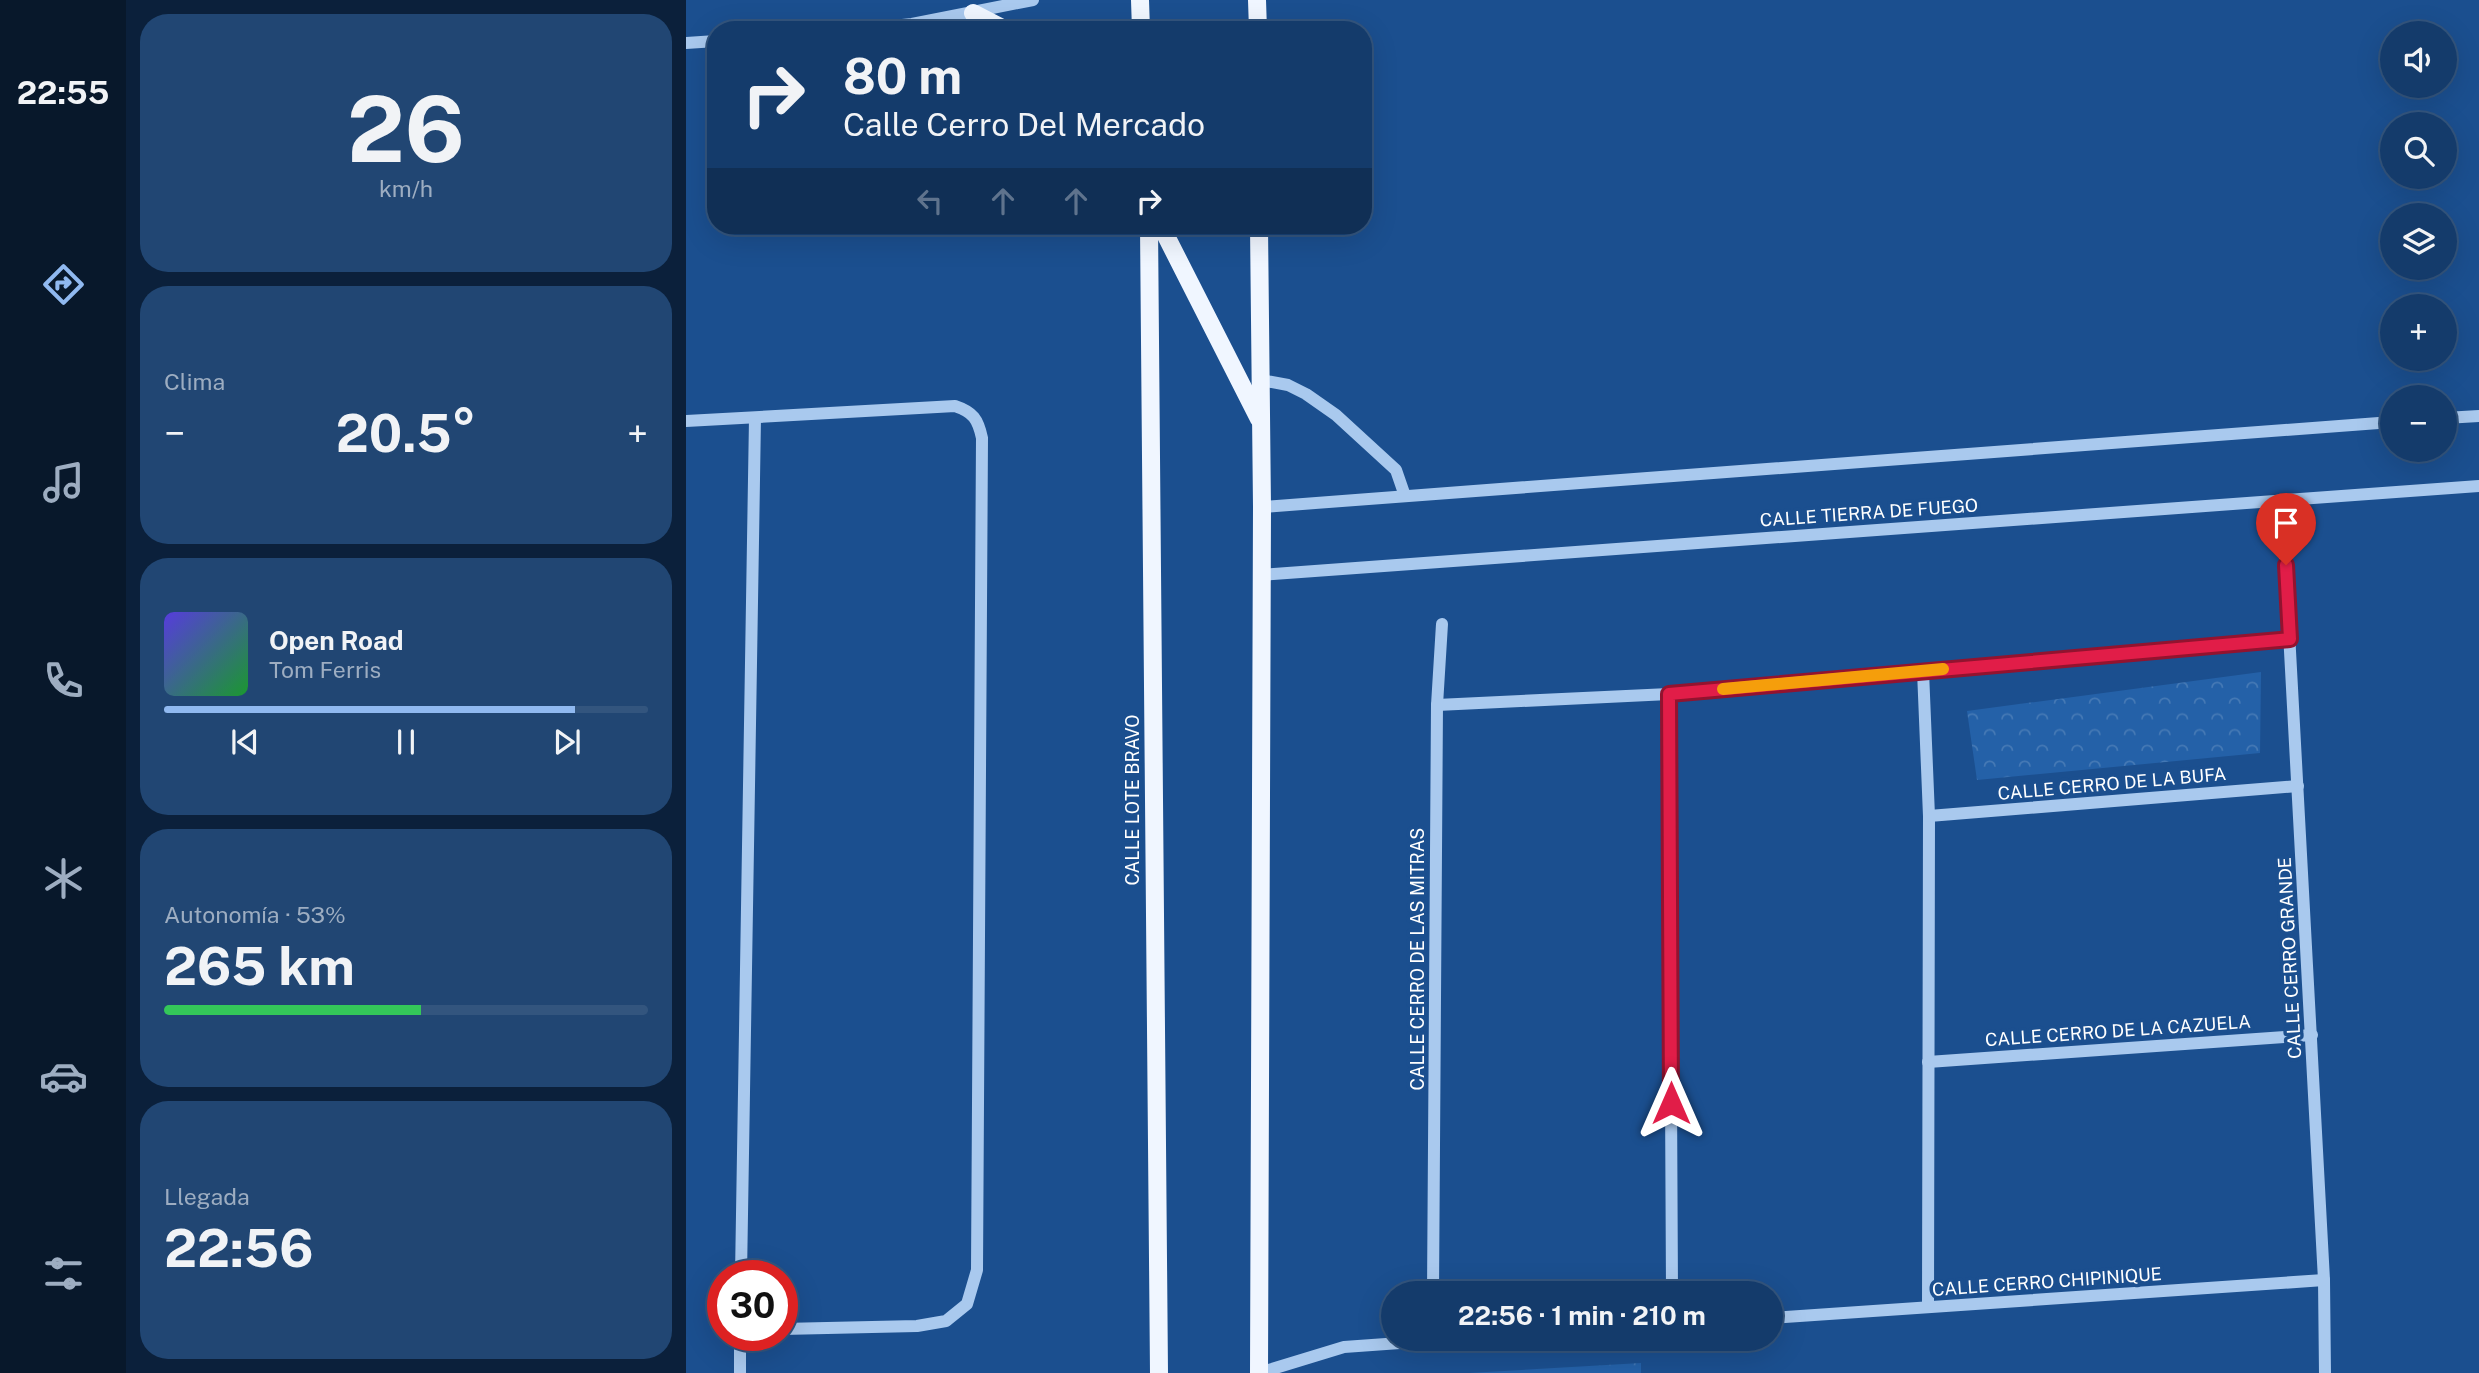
<!DOCTYPE html>
<html lang="es">
<meta charset="utf-8">
<style>
body{margin:0;font-family:"Public Sans",sans-serif;background:#214673;color:#f1f3f6;height:100vh;display:flex;flex-direction:column;font-size:26px;white-space:nowrap}
*{box-sizing:border-box;margin:0}
p{font-size:23px;color:#9dadc1}
.icon{flex:none;width:38px;height:38px;fill:none;stroke:currentColor;stroke-width:2;stroke-linecap:round;stroke-linejoin:round}
.map{position:relative;flex:1;overflow:hidden}
.panel{display:flex;flex-direction:column;gap:14px;padding:14px;background:#0b203b;width:560px}
.panel>*{flex:none}
.guide{position:absolute;left:21px;top:21px;width:665px;height:214px;border-radius:28px;box-shadow:0 7px 28px #0002,0 0 0 2px #33557e;background:#143b6b;color:#f1f3f6;overflow:hidden}
.tools{position:absolute;left:1694px;top:21px;display:grid;gap:14px}
.tools a{display:grid;place-items:center;width:77px;height:77px;border-radius:50%;background:#143b6b;box-shadow:0 7px 28px #0002,0 0 0 2px #33557e;font-size:35px}
.speed{position:absolute;left:21px;top:1260px;display:flex;gap:14px;font-size:35px;font-weight:700;text-align:center}
.speed>*{display:grid;place-content:center;width:91px;height:91px;border-radius:50%;background:#143b6b;box-shadow:0 7px 28px #0002,0 0 0 2px #33557e;line-height:1}
.speed .limit{border:10px solid #d22;background:#fff;color:#111}
.pin{position:absolute;display:grid;place-items:center;width:60px;height:60px;color:#fff;margin:-72px -30px;border-radius:50% 50% 50% 0;rotate:-45deg;box-shadow:0 0 7px #0007}
.pin .icon{rotate:45deg}
.me{position:absolute;width:77px;margin:-38px;rotate:0deg;stroke-linejoin:round;filter:drop-shadow(0 0 5px #0008)}
.turn{display:flex;align-items:center;gap:24px;height:147px;padding:0 21px;font-size:32px}
.turn .icon{width:91px;height:91px;stroke-width:2.5}
.turn b{display:block;font-size:49px;line-height:60px}
.lanes{display:flex;align-items:center;height:66px;padding:0 21px;background:#0003;justify-content:center;gap:35px;direction:ltr}
.lanes .off{opacity:.35}
.big{font-size:52px;font-weight:700;line-height:1.1}
.panel .tile{flex:1;display:flex;flex-direction:column;justify-content:center;gap:10px;min-width:0;padding:0 24px;border-radius:28px;background:#214673}
.panel .dial{align-items:center;gap:0}
.dial b{font-size:91px;line-height:1}
.song{display:flex;align-items:center;gap:21px}
.cover{width:84px;height:84px;border-radius:10px;background:linear-gradient(135deg,hsl(250 70% 55%),hsl(130 70% 35%))}
.played{height:7px;border-radius:4px;background:linear-gradient(90deg,#90b9f0 85%,#33557e 85%)}
.keys{display:flex;justify-content:space-around;direction:ltr}
.heat{display:flex;justify-content:space-between;align-items:center;font-size:38px;direction:ltr}
.charge{height:10px;border-radius:5px;background:linear-gradient(90deg,#34c759 53%,#33557e 0)}
.trip{position:absolute;left:695px;top:1281px;width:402px;height:70px;border-radius:35px;background:#143b6b;box-shadow:0 7px 28px #0002,0 0 0 2px #33557e;font-weight:700;line-height:70px;text-align:center}
main{display:flex;flex:1;min-height:0}
.menu{display:flex;flex-direction:column;width:126px;justify-content:space-around;align-items:center;background:#08182b;color:#9dadc1}
.menu .icon{width:49px;height:49px}
.menu .current{color:#90b9f0}
.menu b{font-size:32px;color:#f1f3f6}
.map>svg:first-child{display:block}
.park{fill:url(#park-crowns)}
.lines{fill:none;stroke-linecap:round;stroke-linejoin:round}
.minor{stroke:#a9c9ee;stroke-width:12}
.major{stroke:#f0f6ff;stroke-width:18}
.route-casing{stroke:#92132f;stroke-width:18}
.route{stroke:#e11d48;stroke-width:12}
.slow{stroke:#f59e0b;stroke-width:12}
.labels{text-anchor:middle;stroke-width:7;stroke-linejoin:round;paint-order:stroke}
.street-label{font-size:18px;fill:#fff;stroke:#1b4f8f}
</style>
<main>
<nav class="menu">
<b>22:55</b>
<svg class="icon current" aria-label="directions" viewBox="0 0 24 24"><path d="M12 3l9 9-9 9-9-9zM9 14v-3h6M13 9l2 2-2 2"/></svg>
<svg class="icon" aria-label="music" viewBox="0 0 24 24"><path d="M9 18V5l10-2v13"/><circle cx="6" cy="18" r="3"/><circle cx="16" cy="16" r="3"/></svg>
<svg class="icon" aria-label="phone" viewBox="0 0 24 24"><path d="M5 4h4l2 5-3 2q2 4 5 5l2-3 5 2v4C11 20 4 13 5 4z"/></svg>
<svg class="icon" aria-label="climate" viewBox="0 0 24 24"><path d="M12 3v18M4 7l16 10M4 17L20 7"/></svg>
<svg class="icon" aria-label="car" viewBox="0 0 24 24"><path d="M5 17H2v-5l4-1 3-4h7l3 4 3 1v5h-3M9 17h6M6 11h13"/><circle cx="7" cy="17" r="2"/><circle cx="17" cy="17" r="2"/></svg>
<svg class="icon" aria-label="filters" viewBox="0 0 24 24"><path d="M4 7h16M4 17h16"/><circle cx="9" cy="7" r="2"/><circle cx="15" cy="17" r="2"/></svg>
</nav>
<section class="panel">
<div class="tile dial"><b>26</b><p>km/h</p></div>
<div class="tile"><p>Clima</p>
<div class="heat"><a>−</a><b class="big">20.5°</b><a>+</a></div>
</div>
<div class="tile">
<div class="song"><i class="cover"></i><div><b>Open Road</b><p>Tom Ferris</p></div></div>
<div class="played"></div>
<div class="keys"><svg class="icon" aria-label="previous" viewBox="0 0 24 24"><path d="M18 5L8 12l10 7zM5 5v14"/></svg><svg class="icon" aria-label="pause" viewBox="0 0 24 24"><path d="M8 5v14M16 5v14"/></svg><svg class="icon" aria-label="next" viewBox="0 0 24 24"><path d="M6 5l10 7-10 7zM19 5v14"/></svg></div>
</div>
<div class="tile"><p>Autonomía · 53%</p><b class="big">265 km</b><div class="charge"></div></div>
<div class="tile"><p>Llegada</p><b class="big">22:56</b></div>
</section>
<div class="map">
<svg width="1793" height="1373" viewBox="0 0 1793 1373">
<defs>
<pattern id="park-crowns" width="20" height="18" patternUnits="userSpaceOnUse" patternTransform="scale(1.75)"><rect width="20" height="18" fill="#2461a8"/><path d="M2 6a3 3 0 1 1 6 0M12 15a3 3 0 1 1 6 0" fill="none" stroke="#4579b5"/></pattern>
</defs>
<rect width="100%" height="100%" fill="#1b4f8f"/>
<!-- park -->
<g class="park">
<path d="M1575 672 1574 753 1291 780 1281 711Z"/>
<path d="M955 1363V1373H783Z"/>
</g>
<g class="lines">
<!-- minor -->
<g class="minor">
<path d="M168 30 226 24 347 0"/>
<path d="M0 43 30 41"/>
<path d="M575 380 602 385 620 394 650 415 710 470 719 496"/>
<path d="M1759 418 1793 416"/>
<path d="M0 421 269 406C287 412 292 419 296 438L291 1270 281 1304 260 1321 231 1326 96 1329"/>
<path d="M576 507 1706 422"/>
<path d="M1598 540 1638 1280 1639 1373"/>
<path d="M575 575 1793 486"/>
<path d="M1237 671 1243 816 1242 1307"/>
<path d="M983 694 986 1293"/>
<path d="M751 705 983 694 1604 639"/>
<path d="M1243 816 1612 786"/>
<path d="M1242 1062 1626 1035"/>
<path d="M55 1276 69 418"/>
<path d="M747 1293 751 705 756 624"/>
<path d="M1085 1318 1638 1280"/>
<path d="M54 1373V1335"/>
<path d="M573 1373 658 1347 770 1339"/>
</g>
<!-- major -->
<g class="major">
<path d="M454 0 455 30"/>
<path d="M571 0 572 30"/>
<path d="M287 13 320 30"/>
<path d="M463 226 473 1373"/>
<path d="M475 226 573 419"/>
<path d="M573 1373 576 507 573 226"/>
</g>
</g>
<g class="lines">
<defs>
<path id="route" d="M985 1103 983 694 1604 639 1600 565"/>
</defs>
<!-- route casing -->
<use href="#route" class="route-casing"/>
<!-- route -->
<use href="#route" class="route"/>
<!-- slow -->
<path class="slow" d="M1037 689 1257 669"/>
</g>
<g class="labels">
<!-- street labels -->
<g class="street-label">
<text transform="translate(1183 513) rotate(-4)" y="6">CALLE TIERRA DE FUEGO</text>
<text transform="translate(1426 784) rotate(-5)" y="6">CALLE CERRO DE LA BUFA</text>
<text transform="translate(447 800) rotate(-90)" y="6">CALLE LOTE BRAVO</text>
<text transform="translate(1604 958) rotate(-93)" y="6">CALLE CERRO GRANDE</text>
<text transform="translate(732 959) rotate(-90)" y="6">CALLE CERRO DE LAS MITRAS</text>
<text transform="translate(1432 1031) rotate(-4)" y="6">CALLE CERRO DE LA CAZUELA</text>
<text transform="translate(1361 1282) rotate(-4)" y="6">CALLE CERRO CHIPINIQUE</text>
</g>
</g>
</svg>
<div class="tools">
<a><svg class="icon" aria-label="sound" viewBox="0 0 24 24"><path d="M4 9h4l5-4v14l-5-4H4zM17 9q2 3 0 6"/></svg></a>
<a><svg class="icon" aria-label="search" viewBox="0 0 24 24"><circle cx="10" cy="10" r="6"/><path d="M15 15l6 6"/></svg></a>
<a><svg class="icon" aria-label="layers" viewBox="0 0 24 24"><path d="M12 4l9 5-9 5-9-5zM3 14l9 5 9-5"/></svg></a>
<a>+</a>
<a>−</a>
</div>
<div class="speed"><div class="limit">30</div></div>
<div class="pin" style="left:1600px;top:565px;background:#d93025"><svg class="icon" aria-label="arrive" viewBox="0 0 24 24"><path d="M6 21V4h12l-3 4 3 4H6"/></svg></div>
<svg class="me" style="left:985px;top:1103px" viewBox="-20 -20 40 40"><path d="M0-17L14 15 0 8-14 15z" fill="#e11d48" stroke="#fff" stroke-width="4"/></svg>
<div class="trip">22:56 · 1 min · 210 m</div>
<div class="guide">
<div class="turn"><svg class="icon" aria-label="right" viewBox="0 0 24 24"><path d="M7 20v-9h11M14 6l5 5-5 5"/></svg><div><b>80 m</b>Calle Cerro Del Mercado</div></div>
<div class="lanes"><svg class="icon off" aria-label="left" viewBox="0 0 24 24"><path d="M17 20v-9H6M10 6l-5 5 5 5"/></svg><svg class="icon off" aria-label="ahead" viewBox="0 0 24 24"><path d="M12 20V5M6 11l6-6 6 6"/></svg><svg class="icon off" aria-label="ahead" viewBox="0 0 24 24"><path d="M12 20V5M6 11l6-6 6 6"/></svg><svg class="icon" aria-label="right" viewBox="0 0 24 24"><path d="M7 20v-9h11M14 6l5 5-5 5"/></svg></div>
</div>
</div>
</main>
